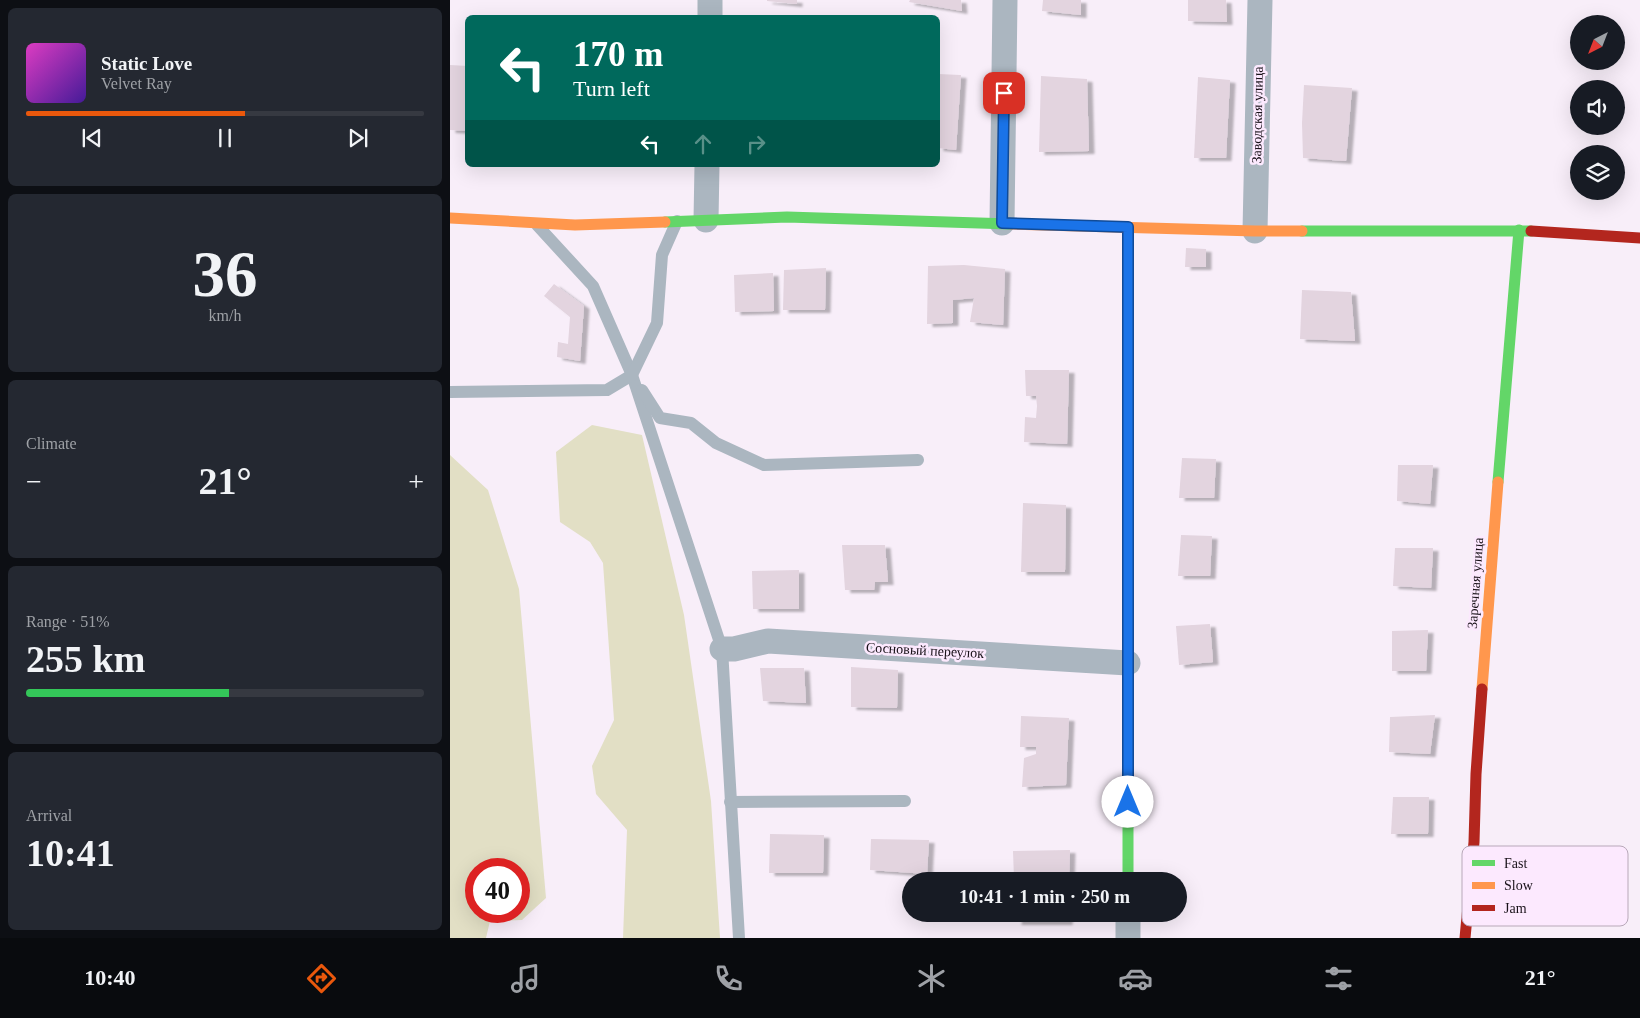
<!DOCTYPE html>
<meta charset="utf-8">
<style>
body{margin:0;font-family:"Times New Roman",serif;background:#242831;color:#f1f3f6;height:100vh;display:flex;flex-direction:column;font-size:19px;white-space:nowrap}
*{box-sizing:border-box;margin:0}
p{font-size:16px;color:#9ea1a6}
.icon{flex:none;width:28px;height:28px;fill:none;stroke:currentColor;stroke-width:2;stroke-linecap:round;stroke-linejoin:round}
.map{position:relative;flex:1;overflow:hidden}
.side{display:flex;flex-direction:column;gap:8px;padding:8px;background:#0d0f14;width:450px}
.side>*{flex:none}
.guide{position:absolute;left:15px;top:15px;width:475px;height:152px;border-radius:8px;box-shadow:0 5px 20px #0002;background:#00695c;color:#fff;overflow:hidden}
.needle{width:32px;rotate:222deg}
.controls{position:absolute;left:1120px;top:15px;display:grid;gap:10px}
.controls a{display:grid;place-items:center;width:55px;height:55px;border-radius:50%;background:#171b24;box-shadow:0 5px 20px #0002;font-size:25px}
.speed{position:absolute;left:15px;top:858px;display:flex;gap:10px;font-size:25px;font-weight:700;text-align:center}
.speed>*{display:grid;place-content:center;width:65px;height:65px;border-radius:50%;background:#171b24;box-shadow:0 5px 20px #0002;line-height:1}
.speed .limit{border:8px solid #d22;background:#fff;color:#111}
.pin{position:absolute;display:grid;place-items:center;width:42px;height:42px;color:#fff;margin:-21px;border-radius:10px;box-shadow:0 2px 8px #0006}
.me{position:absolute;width:55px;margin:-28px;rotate:0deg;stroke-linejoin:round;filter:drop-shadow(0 0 4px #0008)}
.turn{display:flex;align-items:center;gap:18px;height:105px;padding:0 25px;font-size:22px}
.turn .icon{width:65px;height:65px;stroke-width:2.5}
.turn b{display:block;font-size:35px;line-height:42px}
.lanes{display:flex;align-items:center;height:48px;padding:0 25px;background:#0003;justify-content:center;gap:25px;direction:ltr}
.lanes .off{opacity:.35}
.big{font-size:38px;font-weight:700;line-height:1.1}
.side .widget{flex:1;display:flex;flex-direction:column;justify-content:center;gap:8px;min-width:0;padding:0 18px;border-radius:8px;background:#242831}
.side .dial{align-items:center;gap:0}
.dial b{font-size:65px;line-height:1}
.song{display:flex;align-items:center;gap:15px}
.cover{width:60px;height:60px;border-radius:8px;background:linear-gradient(135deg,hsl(310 70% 55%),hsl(260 70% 35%))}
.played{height:5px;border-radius:2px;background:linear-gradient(90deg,#ea580c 55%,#363941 55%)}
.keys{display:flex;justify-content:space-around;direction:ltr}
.heat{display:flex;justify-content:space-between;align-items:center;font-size:28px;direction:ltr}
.charge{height:8px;border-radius:4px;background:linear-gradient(90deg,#34c759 51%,#363941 0)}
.trip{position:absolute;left:452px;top:872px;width:285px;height:50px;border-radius:25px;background:#171b24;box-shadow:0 5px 20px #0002;font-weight:700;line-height:50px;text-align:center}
.tab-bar{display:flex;height:80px;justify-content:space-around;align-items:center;background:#090b0e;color:#9ea1a6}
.tab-bar .icon{width:35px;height:35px}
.tab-bar .current{color:#ea580c}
.tab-bar b{font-size:22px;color:#f1f3f6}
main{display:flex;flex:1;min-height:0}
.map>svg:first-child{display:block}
.green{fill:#e2dfc5;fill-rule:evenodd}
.building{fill:#e3d4df;filter:url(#shadow)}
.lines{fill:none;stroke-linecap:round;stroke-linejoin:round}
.lane{stroke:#abb6c0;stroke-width:12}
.street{stroke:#abb6c0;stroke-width:25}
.fast{stroke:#63d668;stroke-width:11}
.slow{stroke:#ff974d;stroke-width:11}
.jam{stroke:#b3261e;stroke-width:11}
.route-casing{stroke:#114b97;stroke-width:12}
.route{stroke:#1a73e8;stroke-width:9}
.labels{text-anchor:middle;stroke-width:5;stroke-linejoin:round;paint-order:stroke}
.street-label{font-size:14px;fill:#191219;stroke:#fce9fe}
.key{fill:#fce9fe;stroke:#b8a8b9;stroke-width:1}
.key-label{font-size:14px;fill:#191219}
</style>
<main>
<section class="side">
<div class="widget">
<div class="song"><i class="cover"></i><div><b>Static Love</b><p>Velvet Ray</p></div></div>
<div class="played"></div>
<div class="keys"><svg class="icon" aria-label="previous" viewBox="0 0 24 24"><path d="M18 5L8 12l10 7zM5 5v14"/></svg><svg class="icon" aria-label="pause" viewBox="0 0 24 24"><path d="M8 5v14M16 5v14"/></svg><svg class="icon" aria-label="next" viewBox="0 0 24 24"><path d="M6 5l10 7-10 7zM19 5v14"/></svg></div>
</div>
<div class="widget dial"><b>36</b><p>km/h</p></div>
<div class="widget"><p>Climate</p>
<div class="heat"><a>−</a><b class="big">21°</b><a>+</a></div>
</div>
<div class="widget"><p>Range · 51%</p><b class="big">255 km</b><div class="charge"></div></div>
<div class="widget"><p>Arrival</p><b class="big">10:41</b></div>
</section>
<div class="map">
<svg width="1190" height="938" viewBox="0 0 1190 938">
<defs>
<filter id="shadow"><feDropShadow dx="5.5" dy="3" stdDeviation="1" flood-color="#0004"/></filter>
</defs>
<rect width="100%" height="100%" fill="#f8eef9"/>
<!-- green -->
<g class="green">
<path d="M142 425 192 435 234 615 261 801 270 938H173L177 830 146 794 142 766 164 720 153 563 140 542 110 522 106 452Z"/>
<path d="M0 455 38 490 69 589 96 898 72 920 40 921 36 938H0ZM26 869H69V911H26Z"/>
</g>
<!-- building -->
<g class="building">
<path d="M317 0H347V4L317 1Z"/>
<path d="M460 0H511L512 11 459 2Z"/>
<path d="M593 0H631V15L592 11Z"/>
<path d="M738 0H776L777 22 738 21Z"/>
<path d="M0 65 18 66V131L0 130Z"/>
<path d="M488 74 511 75 506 150 488 148Z"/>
<path d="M591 76 637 79 639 151 589 152Z"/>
<path d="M748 77 780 80 776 158H744Z"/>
<path d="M854 85 902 88 896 161 853 158 852 123Z"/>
<path d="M736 248 756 249V267H735Z"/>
<path d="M514 265 555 269 553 325 520 322 524 298 503 300V323L477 324 478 266Z"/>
<path d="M376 268 375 310H333L334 270Z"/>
<path d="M323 273 324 311 285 312 284 275Z"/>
<path d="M104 284 134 306 130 361 107 357 108 342 118 344 120 317 94 296Z"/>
<path d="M852 290 901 292 905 341 850 339Z"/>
<path d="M575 370H619L617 444 574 442 575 417 586 418 587 406 586 396H576Z"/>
<path d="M732 458 766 459 764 498H729Z"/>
<path d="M948 465H983L980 504 947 501Z"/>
<path d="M573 503 616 505 615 572H571Z"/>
<path d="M731 535 762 536 760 576H728Z"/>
<path d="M392 545H435L438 582H425L424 590H395Z"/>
<path d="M945 548H983L981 588 943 586Z"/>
<path d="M349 570V609H303L302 571Z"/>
<path d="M760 624 763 662 729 665 726 626Z"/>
<path d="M978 630 976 671H942V631Z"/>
<path d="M401 667 448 670 447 708 401 707Z"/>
<path d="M310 668H354L356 703 313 701Z"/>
<path d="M985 715 980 754 939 752 940 717Z"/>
<path d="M571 716 619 718 616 785 572 787 574 758 586 754V747H570Z"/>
<path d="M943 797H979L978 834H941Z"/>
<path d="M320 834 374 835 373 873H319Z"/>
<path d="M421 839 479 840 477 874 420 870Z"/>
<path d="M620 850 619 881H586L564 879 563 851Z"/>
<path d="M567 914H618L617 922H566Z"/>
</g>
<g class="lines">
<!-- lane -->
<g class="lane">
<path d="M87 225 143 286 182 375 272 649 289 938"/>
<path d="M192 390 210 418 241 423 266 443 314 465 468 460"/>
<path d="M0 392 157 390 182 375 207 323 212 255 227 221"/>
<path d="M280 802 455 801"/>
</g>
<!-- street -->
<g class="street">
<path d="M260 18V0"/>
<path d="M256 220 257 165"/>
<path d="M552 223 555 0"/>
<path d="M805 231 810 0"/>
<path d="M272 649H284L318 641 678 663"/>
<path d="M678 914V938"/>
</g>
<!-- fast -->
<g class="fast">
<path d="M215 222 337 217 561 224"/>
<path d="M852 231H1081"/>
<path d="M678 476V881"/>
<path d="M1048 482 1069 230"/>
</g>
<!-- slow -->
<g class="slow">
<path d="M0 218 125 225 215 222"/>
<path d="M561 224 805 231H852"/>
<path d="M1032 689 1048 482"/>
</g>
<!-- jam -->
<g class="jam">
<path d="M678 227V476"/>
<path d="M1081 231 1190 238"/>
<path d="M1015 938 1024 842 1026 774 1032 689"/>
</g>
</g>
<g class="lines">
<defs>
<path id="route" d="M554 93 552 223 678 227V802"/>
</defs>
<!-- route casing -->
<use href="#route" class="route-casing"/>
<!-- route -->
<use href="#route" class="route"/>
</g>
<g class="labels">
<!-- street labels -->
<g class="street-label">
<text transform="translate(807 115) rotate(-89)" y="5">Заводская улица</text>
<text transform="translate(1025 583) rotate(-86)" y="5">Заречная улица</text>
<text transform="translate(475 650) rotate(3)" y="5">Сосновый переулок</text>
</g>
</g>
<!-- legend -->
<rect x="1012" y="846" width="166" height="80" rx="8" class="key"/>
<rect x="1022" y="860" width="23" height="6" fill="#63d668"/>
<rect x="1022" y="882" width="23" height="7" fill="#ff974d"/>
<rect x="1022" y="905" width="23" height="6" fill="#b3261e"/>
<g class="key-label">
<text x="1054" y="868">Fast</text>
<text x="1054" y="890">Slow</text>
<text x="1054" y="913">Jam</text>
</g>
</svg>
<div class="controls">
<a><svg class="needle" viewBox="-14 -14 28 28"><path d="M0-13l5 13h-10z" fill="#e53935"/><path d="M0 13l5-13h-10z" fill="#9ea1a6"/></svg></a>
<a><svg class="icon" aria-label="sound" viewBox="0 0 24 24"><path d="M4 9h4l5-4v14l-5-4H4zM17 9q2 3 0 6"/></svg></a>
<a><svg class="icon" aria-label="layers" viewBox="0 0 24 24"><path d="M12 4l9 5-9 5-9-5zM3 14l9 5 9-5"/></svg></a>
</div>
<div class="speed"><div class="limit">40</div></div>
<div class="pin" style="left:554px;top:93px;background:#d93025"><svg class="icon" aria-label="arrive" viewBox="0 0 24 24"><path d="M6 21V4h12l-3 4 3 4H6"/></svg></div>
<svg class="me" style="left:678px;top:802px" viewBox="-20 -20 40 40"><circle r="19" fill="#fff"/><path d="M0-13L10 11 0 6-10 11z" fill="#1a73e8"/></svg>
<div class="trip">10:41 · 1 min · 250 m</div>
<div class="guide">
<div class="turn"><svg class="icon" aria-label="left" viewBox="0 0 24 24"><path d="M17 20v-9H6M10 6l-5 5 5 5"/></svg><div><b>170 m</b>Turn left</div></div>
<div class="lanes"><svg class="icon" aria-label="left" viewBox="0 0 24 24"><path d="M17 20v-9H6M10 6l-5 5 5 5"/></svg><svg class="icon off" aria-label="ahead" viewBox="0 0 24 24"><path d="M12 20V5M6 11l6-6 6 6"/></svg><svg class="icon off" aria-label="right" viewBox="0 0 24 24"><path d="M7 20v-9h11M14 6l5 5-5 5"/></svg></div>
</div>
</div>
</main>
<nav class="tab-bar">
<b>10:40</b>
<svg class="icon current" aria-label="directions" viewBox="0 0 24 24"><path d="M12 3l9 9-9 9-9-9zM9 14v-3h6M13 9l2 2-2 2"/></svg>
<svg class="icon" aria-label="music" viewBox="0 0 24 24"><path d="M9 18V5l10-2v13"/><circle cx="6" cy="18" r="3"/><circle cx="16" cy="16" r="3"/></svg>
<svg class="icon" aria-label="phone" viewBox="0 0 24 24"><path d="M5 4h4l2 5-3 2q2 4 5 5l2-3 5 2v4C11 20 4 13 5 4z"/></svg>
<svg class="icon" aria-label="climate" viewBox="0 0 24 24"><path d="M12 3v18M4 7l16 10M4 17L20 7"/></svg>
<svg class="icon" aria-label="car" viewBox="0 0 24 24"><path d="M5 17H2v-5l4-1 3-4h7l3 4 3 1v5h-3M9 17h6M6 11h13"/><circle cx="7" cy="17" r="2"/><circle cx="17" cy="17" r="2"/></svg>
<svg class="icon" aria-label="filters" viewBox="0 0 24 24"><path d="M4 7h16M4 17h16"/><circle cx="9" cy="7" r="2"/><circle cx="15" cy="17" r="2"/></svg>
<b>21°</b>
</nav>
